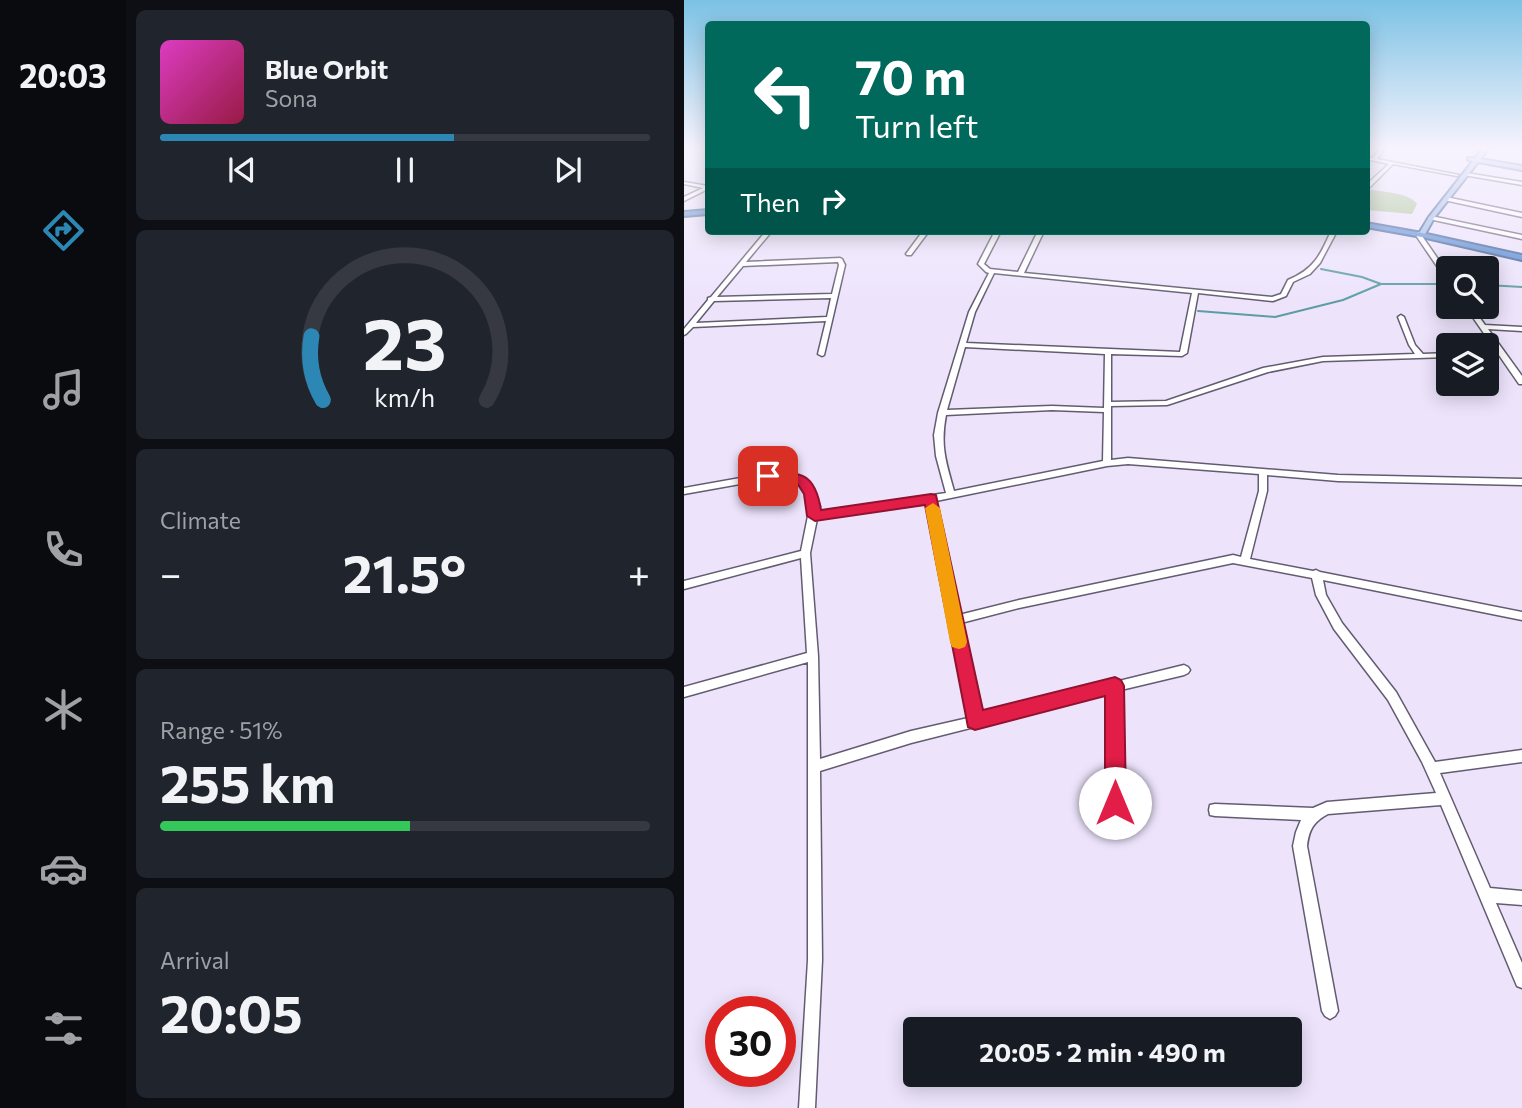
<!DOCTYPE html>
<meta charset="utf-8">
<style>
body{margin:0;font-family:Commissioner,sans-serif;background:#20242c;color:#f1f3f6;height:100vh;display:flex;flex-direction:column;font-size:26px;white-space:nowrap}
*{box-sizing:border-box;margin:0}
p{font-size:23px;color:#9ea1a6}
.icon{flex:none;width:38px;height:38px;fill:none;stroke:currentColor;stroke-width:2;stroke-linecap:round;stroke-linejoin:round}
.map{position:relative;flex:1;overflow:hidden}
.drawer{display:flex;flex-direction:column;gap:10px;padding:10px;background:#0d0f14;width:558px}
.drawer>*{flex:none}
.top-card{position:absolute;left:21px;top:21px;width:665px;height:214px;border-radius:7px;box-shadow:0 4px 18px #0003;background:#00695c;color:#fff;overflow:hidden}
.tools{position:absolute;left:752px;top:256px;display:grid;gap:14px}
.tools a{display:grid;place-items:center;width:63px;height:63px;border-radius:7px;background:#171b24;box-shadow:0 4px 18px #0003;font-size:35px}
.speed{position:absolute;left:21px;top:996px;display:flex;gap:14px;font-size:35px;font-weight:700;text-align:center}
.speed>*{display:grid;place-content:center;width:91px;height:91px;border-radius:50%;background:#171b24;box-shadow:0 4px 18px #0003;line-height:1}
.speed .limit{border:10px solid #d22;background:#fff;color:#111}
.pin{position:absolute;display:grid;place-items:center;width:60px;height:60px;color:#fff;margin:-30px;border-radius:14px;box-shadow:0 4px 10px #0006}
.me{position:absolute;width:77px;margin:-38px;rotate:0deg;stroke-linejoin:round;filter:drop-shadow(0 0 5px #0008)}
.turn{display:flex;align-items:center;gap:24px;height:147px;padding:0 35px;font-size:32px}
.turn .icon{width:91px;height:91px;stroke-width:2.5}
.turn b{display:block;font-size:49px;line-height:60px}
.then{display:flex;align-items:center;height:66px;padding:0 35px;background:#0003;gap:14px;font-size:26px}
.big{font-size:52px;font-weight:700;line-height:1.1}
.drawer .card{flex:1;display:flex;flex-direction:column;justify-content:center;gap:10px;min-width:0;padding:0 24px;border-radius:10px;background:#20242c}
.drawer .dial{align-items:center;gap:0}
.dial svg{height:182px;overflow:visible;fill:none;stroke:#363941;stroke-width:7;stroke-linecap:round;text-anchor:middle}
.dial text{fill:#f1f3f6;stroke:none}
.song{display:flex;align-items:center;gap:21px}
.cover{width:84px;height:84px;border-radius:10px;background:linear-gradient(135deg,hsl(310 70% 55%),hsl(340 70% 35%))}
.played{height:7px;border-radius:4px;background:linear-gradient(90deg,#2c87b4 60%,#363941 60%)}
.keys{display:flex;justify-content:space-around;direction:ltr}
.heat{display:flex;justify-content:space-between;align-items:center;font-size:38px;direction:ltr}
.charge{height:10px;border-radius:5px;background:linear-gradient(90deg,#34c759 51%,#363941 0)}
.trip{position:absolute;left:219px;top:1017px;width:399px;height:70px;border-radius:7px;background:#171b24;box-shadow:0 4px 18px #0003;font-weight:700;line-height:70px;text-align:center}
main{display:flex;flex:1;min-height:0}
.dock{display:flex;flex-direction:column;width:126px;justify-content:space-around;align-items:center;background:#090b0e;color:#9ea1a6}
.dock .icon{width:49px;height:49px}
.dock .active{color:#2c87b4}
.dock b{font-size:32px;color:#f1f3f6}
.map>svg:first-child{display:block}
.green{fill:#a7c28e}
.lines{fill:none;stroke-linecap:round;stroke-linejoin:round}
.stream{stroke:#5c9da4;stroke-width:2}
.minor-casing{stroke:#635c70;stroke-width:3}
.major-casing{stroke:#3f6093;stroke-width:4}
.highway-casing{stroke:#3f6093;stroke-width:4}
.minor{fill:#fff;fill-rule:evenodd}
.major{fill:#99b9e5;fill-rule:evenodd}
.highway{fill:#558ad3;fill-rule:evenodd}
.route{fill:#e11d48;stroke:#92132f;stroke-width:2}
.slow{fill:#f59e0b}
</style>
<main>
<nav class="dock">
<b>20:03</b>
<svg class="icon active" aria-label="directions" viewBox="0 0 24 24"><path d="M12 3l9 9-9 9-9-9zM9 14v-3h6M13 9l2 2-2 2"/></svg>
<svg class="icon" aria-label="music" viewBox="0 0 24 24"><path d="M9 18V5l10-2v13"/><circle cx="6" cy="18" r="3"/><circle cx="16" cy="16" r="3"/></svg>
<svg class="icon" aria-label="phone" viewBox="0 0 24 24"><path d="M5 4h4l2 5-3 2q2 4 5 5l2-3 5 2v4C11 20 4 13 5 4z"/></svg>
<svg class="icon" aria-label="climate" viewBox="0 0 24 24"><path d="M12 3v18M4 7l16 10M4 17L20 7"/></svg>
<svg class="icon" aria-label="car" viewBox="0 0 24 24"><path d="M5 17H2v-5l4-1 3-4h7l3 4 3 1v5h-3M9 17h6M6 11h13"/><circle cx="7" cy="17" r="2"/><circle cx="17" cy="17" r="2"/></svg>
<svg class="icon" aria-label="filters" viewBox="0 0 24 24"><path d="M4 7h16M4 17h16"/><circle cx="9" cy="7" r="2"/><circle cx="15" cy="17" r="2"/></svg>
</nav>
<section class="drawer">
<div class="card">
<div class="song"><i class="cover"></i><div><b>Blue Orbit</b><p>Sona</p></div></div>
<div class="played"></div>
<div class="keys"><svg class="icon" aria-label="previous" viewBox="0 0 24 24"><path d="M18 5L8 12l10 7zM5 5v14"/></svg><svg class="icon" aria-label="pause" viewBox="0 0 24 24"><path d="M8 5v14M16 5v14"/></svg><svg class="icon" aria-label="next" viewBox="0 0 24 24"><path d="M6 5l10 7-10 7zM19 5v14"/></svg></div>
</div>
<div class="card dial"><svg viewBox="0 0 100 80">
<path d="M14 69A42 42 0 1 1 86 69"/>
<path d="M14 69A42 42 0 0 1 9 41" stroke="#2c87b4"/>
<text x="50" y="56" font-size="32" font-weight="700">23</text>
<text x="50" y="72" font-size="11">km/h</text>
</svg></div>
<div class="card"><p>Climate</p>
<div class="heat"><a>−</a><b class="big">21.5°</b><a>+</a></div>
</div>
<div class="card"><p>Range · 51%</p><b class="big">255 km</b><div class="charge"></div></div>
<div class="card"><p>Arrival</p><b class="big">20:05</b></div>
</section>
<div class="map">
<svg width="838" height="1108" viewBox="0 0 838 1108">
<rect width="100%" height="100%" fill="#ede4fc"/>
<!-- green -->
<path class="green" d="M683 189C697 192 725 192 733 204L728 214 683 210Z"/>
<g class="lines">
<!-- stream -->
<g class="stream">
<path d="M637 269 678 277 697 284"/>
<path d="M803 285 838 287"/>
<path d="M514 311 591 317 659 300 697 284H758"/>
</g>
<defs>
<g id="minor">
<path d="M15 147 24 148V150L15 148Z"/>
<path d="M697 147H702L693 159 775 175 773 176 709 164 686 187H682V185L705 164 682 159V157L689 158Z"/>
<path d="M782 173 838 182V185L780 175Z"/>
<path d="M0 182 24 186V189L0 201V197L19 188 0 184Z"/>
<path d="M762 197 838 213V217L760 200 759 199Z"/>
<path d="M747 216 838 235V239L745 219 744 218Z"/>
<path d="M82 231H88L62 262 156 258 158 259 161 265 140 355 138 356 134 354 142 321 9 327 2 334 0 335V329L24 300V298L27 297ZM154 262 155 265 148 294 33 297 59 266ZM147 298 143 317 12 323 30 301Z"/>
<path d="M239 231H245L227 255H223L222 254Z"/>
<path d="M311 231H317L300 264 306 269 334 272 354 231H360L340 273 588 297 597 294 604 280C630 269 636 256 647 231H653L636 263 626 274 609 282 602 296 589 301 514 293 503 353 498 356 427 354V402L482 401 579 368 639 357 731 354 725 345 714 317 717 315 720 317 731 345 739 354 765 353V357L639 361 584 372 483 405 427 406V460L444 458 654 475 838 479V485L654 481 583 475V491L566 559 629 571 632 570 636 572 838 612V620L639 580 642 595 658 623 712 692 751 762 838 750V762L756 773 806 888 838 891V905L812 903 838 963V988L833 986 757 805 644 814C629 822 625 830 623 846L654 1011 651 1016 646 1019 641 1016 638 1011 609 846 612 832 617 820 531 816 526 815 525 810 526 805 531 804 629 808 643 802 752 793 738 762 704 700 650 629 632 595 628 578 549 563 335 608 277 623 296 715 500 665 504 667 506 670 504 673 500 675 437 690V803L436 807 431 809 426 807 425 803V693L227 743 136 771 138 960 131 1108H115L124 960V662L0 697V687L123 653 117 558 0 589V581L117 551 126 506 119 488 109 480 84 479 0 494V488L84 473 111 474 127 486 136 506 134 512 262 493 252 456 250 435 254 413 285 312 305 273 302 272 294 264ZM310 273 508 293 496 352 282 343 291 312ZM281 347 421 354 420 408 368 406 263 410ZM368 410 420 412 419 461 270 491C262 462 256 446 262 415ZM444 464 575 474V491L557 557 549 555 335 600 275 615 252 501 423 466ZM243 503 284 718 227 731 136 759 134 656 126 553 133 519Z"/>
<path d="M734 232 736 233 765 275V282L763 281 731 234Z"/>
<path d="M781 306H787L801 325 838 327V331L804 329 838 376V384H835Z"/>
</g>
<path id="major" d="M800 147H806L796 159 838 166V170L794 162 750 218 740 236H736L734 235 745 217 789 161 784 160V158H791Z"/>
<g id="highway">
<path d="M24 210V214L0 216V212Z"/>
<path d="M682 223 738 233 838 255V260L738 237 682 227Z"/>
</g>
</defs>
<!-- minor casing -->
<use href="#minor" class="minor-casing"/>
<!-- major casing -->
<use href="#major" class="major-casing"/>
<!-- highway casing -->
<use href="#highway" class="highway-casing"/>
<!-- minor -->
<use href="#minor" class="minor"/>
<!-- major -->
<use href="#major" class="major"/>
<!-- highway -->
<use href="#highway" class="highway"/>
</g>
<!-- sky -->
<linearGradient id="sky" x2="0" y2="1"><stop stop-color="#7cc2e4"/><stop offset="0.49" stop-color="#f7f3fe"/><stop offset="1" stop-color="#f7f3fe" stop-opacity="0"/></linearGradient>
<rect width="838" height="302" fill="url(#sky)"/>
<!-- route -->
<path class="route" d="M84 472C118 472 131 473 137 510L247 494 252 495 299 710 431 677 437 680 440 686 442 803 439 811 431 814 424 811 421 803V696L291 730 284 727 241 505 131 521 123 516 120 494 113 483 79 480 77 476Z"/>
<!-- slow -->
<path class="slow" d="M249 503 256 508 283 642 281 647 275 649 268 647 266 642 241 508Z"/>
</svg>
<div class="tools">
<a><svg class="icon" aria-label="search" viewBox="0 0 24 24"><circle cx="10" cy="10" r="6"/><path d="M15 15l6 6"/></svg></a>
<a><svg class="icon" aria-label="layers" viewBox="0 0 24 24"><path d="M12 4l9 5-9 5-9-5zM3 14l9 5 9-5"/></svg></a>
</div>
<div class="speed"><div class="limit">30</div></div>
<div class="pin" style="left:84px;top:476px;background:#d93025"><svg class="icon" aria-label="arrive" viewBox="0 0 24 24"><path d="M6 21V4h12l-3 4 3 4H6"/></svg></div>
<svg class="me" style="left:431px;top:803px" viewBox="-20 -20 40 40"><circle r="19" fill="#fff"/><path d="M0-13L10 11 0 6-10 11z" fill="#e11d48"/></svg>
<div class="trip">20:05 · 2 min · 490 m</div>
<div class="top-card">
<div class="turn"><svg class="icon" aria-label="left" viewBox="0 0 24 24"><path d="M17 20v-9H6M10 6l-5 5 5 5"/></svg><div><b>70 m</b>Turn left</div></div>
<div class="then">Then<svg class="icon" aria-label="right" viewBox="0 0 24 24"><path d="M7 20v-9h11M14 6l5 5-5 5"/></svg></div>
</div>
</div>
</main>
